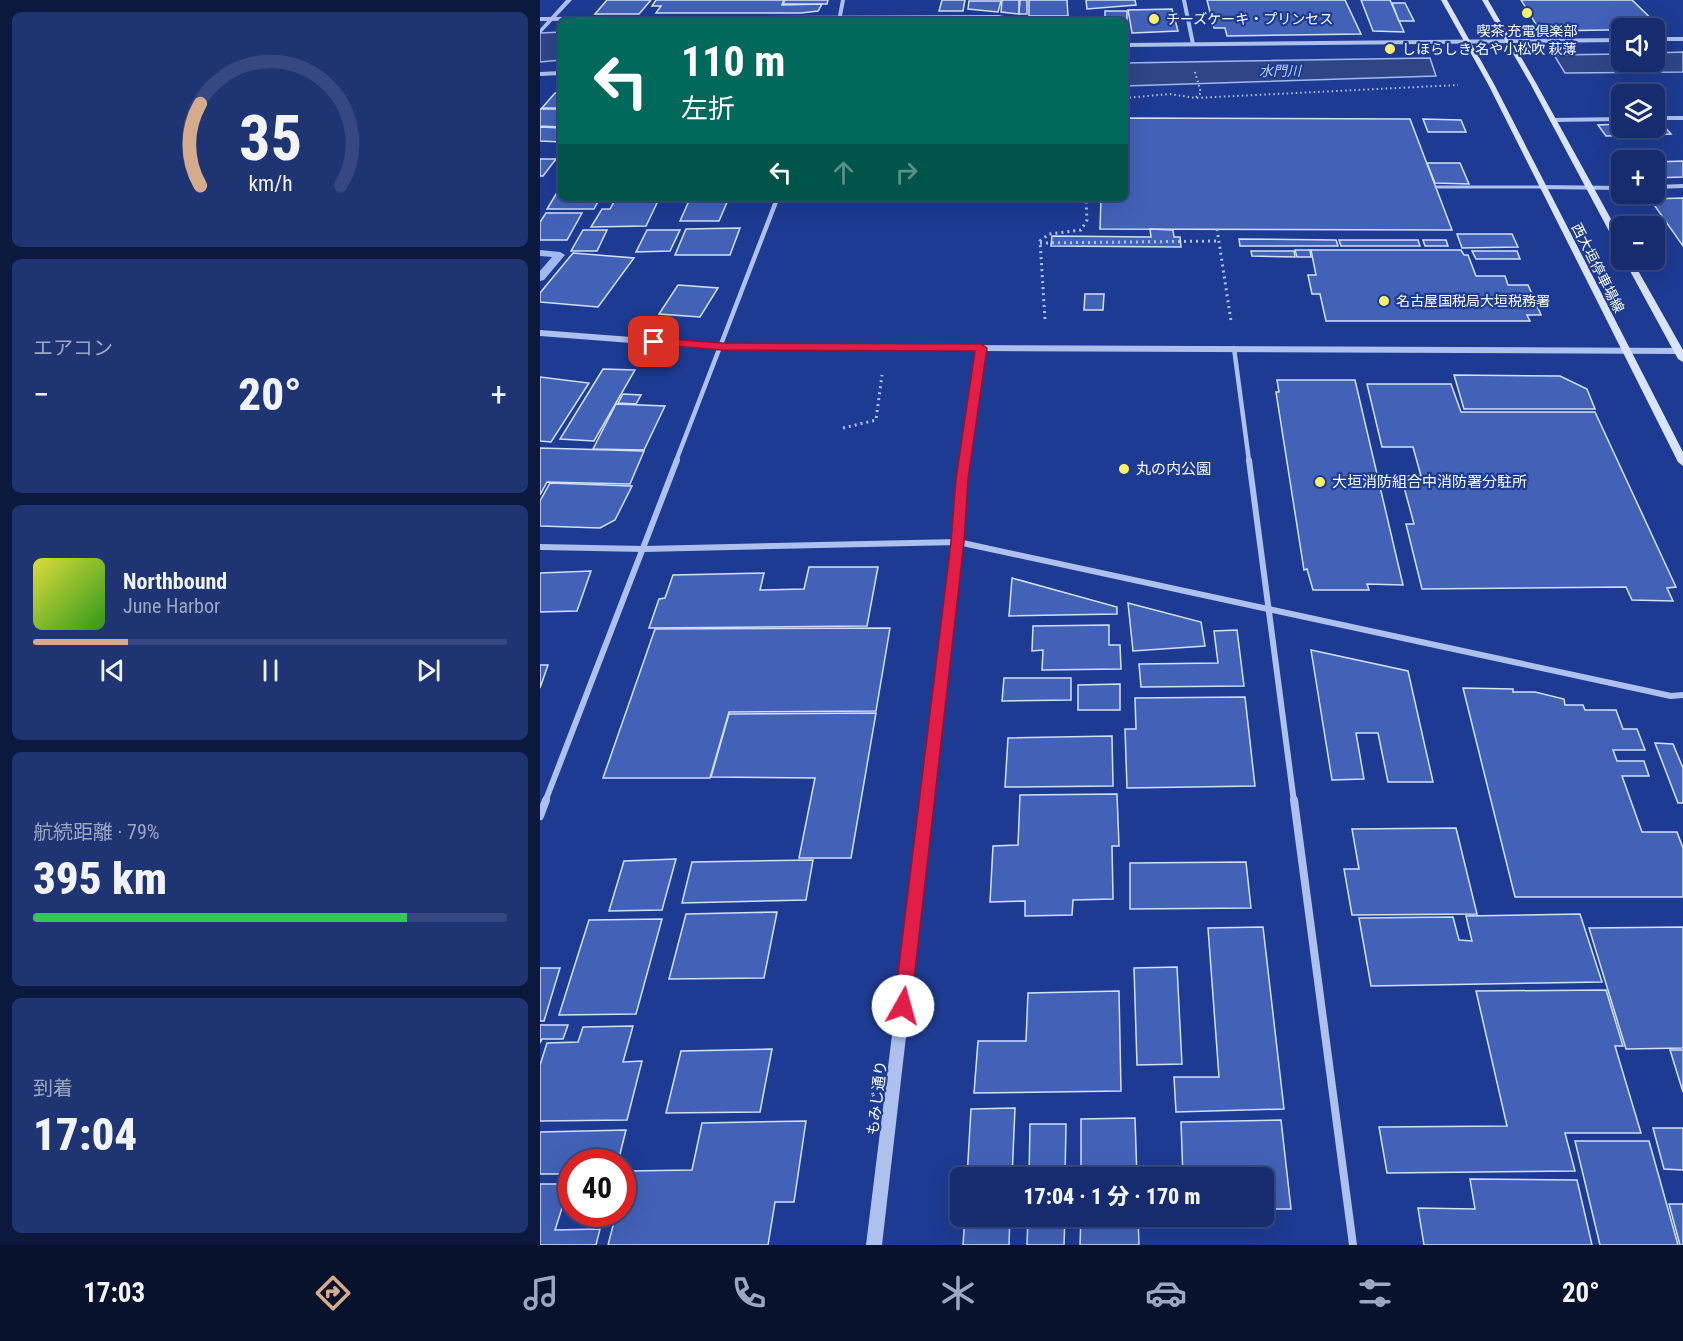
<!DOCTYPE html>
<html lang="ja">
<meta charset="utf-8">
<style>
body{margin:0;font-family:"Roboto Condensed","Noto Sans JP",sans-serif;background:#1f3473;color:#f1f3f6;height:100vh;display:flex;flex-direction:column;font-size:22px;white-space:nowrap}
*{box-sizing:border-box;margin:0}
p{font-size:20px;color:#9ea7c2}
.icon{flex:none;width:33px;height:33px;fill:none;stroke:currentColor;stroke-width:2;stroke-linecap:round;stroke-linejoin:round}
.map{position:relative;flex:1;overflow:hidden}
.sheet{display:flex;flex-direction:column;gap:12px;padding:12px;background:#0c183c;width:540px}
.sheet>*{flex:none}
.guide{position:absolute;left:18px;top:18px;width:570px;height:183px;border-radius:9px;box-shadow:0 6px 24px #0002,0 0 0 2px #354881;background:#00695c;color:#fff;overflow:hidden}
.buttons{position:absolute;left:1071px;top:18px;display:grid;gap:12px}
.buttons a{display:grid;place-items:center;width:54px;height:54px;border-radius:9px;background:#162c6e;box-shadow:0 6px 24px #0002,0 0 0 2px #354881;font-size:30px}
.speed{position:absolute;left:18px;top:1149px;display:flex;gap:12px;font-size:30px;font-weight:700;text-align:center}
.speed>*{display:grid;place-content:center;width:78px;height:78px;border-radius:50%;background:#162c6e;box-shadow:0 6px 24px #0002,0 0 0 2px #354881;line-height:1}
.speed .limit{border:9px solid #d22;background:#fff;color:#111}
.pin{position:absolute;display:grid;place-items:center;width:51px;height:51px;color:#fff;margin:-26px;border-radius:12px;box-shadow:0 3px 9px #0006}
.me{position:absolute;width:66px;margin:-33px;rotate:7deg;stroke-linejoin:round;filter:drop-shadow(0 0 4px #0008)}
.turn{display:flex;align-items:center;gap:21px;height:126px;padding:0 24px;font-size:27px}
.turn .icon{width:78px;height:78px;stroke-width:2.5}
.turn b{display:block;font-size:42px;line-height:51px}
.lanes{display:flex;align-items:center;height:57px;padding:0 24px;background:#0003;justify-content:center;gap:30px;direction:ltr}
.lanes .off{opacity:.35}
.big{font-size:45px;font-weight:800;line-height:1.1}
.sheet .widget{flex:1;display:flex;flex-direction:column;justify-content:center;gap:9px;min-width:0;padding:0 21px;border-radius:9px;background:#1f3473}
.sheet .dial{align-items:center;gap:0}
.dial svg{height:156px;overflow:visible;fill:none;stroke:#354881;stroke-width:7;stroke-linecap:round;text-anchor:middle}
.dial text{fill:#f1f3f6;stroke:none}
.song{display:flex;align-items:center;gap:18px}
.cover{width:72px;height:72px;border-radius:9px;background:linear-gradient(135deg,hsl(60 70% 55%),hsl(110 70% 35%))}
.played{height:6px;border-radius:3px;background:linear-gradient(90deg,#d6ab8b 20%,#354881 20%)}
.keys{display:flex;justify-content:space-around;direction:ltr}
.heat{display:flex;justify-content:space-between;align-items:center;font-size:33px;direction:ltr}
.charge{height:9px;border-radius:4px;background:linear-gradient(90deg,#34c759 79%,#354881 0)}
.trip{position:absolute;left:410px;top:1167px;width:324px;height:60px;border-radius:9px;background:#162c6e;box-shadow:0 6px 24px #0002,0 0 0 2px #354881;font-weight:800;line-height:60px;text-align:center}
.tabs{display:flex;height:96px;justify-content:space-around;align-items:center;background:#09122c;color:#9ea7c2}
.tabs .icon{width:42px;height:42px}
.tabs .selected{color:#d6ab8b}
.tabs b{font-size:27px;color:#f1f3f6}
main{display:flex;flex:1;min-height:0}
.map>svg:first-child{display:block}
.water{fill:#2f4586;stroke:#a2b8f0;stroke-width:1.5}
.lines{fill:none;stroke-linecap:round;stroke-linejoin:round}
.stream{fill:#a2b8f0;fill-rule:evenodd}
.building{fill:#4262b8;stroke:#d4dffa;stroke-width:1.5}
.path-far1{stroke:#aec0ee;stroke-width:2;stroke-dasharray:1.5 3;stroke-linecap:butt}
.path{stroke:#aec0ee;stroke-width:3;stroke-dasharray:2 4;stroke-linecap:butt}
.service{stroke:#aec0ee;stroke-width:3}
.minor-far3{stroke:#aec0ee;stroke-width:4}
.minor-far2{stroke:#aec0ee;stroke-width:4.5}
.minor-far1{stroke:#aec0ee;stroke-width:6}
.minor{stroke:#aec0ee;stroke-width:8}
.tertiary{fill:#aec0ee;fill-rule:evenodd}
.secondary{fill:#dbe3fa;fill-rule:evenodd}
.route{fill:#e11d48;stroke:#92132f;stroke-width:1.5}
.poi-dot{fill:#fdee6d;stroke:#1d3b92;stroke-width:2}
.labels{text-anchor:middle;stroke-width:4.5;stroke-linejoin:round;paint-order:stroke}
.far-poi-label{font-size:14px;fill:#fff;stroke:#1d3b92;text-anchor:start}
.far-water-label{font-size:14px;font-style:italic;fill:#bacbf5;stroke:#1d3b92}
.far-street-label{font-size:14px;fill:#fff;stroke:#1d3b92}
.poi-label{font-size:15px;fill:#fff;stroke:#1d3b92;text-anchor:start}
.street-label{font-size:15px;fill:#fff;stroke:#1d3b92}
</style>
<main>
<section class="sheet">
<div class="widget dial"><svg viewBox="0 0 100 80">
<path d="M14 69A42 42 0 1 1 86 69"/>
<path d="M14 69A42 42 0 0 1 14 27" stroke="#d6ab8b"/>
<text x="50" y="56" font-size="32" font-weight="700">35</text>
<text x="50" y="72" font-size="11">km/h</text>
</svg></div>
<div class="widget"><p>エアコン</p>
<div class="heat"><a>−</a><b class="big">20°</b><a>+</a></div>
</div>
<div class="widget">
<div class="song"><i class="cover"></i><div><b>Northbound</b><p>June Harbor</p></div></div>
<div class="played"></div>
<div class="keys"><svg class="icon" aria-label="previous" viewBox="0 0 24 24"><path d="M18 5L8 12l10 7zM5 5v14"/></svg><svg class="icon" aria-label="pause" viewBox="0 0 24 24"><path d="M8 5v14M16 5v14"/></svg><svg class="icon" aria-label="next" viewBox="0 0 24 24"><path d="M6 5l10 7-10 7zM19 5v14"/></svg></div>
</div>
<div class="widget"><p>航続距離 · 79%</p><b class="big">395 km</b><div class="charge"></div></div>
<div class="widget"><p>到着</p><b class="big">17:04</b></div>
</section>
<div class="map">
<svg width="1143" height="1245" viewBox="0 0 1143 1245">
<rect width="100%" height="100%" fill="#1d3b92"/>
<!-- water -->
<g class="water">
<path d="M21 32V60L0 62V33Z"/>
<path d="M1143 52V72L1025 73 1014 55 1081 54 1082 62H1114L1115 53Z"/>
<path d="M890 58 896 76 585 86V63Z"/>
</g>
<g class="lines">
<!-- stream -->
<path class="stream" d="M0 250 20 252 25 255 4 280 0 281V271L12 257 0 256Z"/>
</g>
<!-- building -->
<g class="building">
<path d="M67 0H111L99 14H55Z"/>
<path d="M116 0H244L242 5 282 4 278 11 261 13H116L121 6H112Z"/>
<path d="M245 0H288L287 4H243Z"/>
<path d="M402 0H425L423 11H399Z"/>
<path d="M462 0H479V14L461 12Z"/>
<path d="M480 0H487V14H479Z"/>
<path d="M489 0H527L528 16H489Z"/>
<path d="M546 0H595L596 5 547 9Z"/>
<path d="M667 0H805L821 34 687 36 685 28H674Z"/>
<path d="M821 0H850L864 32 833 31Z"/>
<path d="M981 0H1092L1122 29 1009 31 997 26Z"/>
<path d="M429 1H461L458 12 428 9Z"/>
<path d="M852 3H865L874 21H859Z"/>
<path d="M632 9 638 31 592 33 588 10Z"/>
<path d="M565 11H587V28L585 21H565Z"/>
<path d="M15 93H21V108H2Z"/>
<path d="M0 109H21V127L0 126Z"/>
<path d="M585 118 870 119 912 230 560 229 561 198H585Z"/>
<path d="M883 119 921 120 926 132H888Z"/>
<path d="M1082 124V128H1114V124H1122L1131 134 1066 136 1058 125Z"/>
<path d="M0 127 21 128V142L0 141Z"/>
<path d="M0 159H16L3 176H0Z"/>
<path d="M1143 161V177L1114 178V162Z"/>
<path d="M887 163H920L929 184 895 183Z"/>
<path d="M21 186V198H60L54 209H7Z"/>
<path d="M1143 198V246L1110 199Z"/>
<path d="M119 199 106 226 51 227 62 209H70L75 200Z"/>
<path d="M188 200 179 221H140L149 201Z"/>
<path d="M6 213H42L27 240H0V222Z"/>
<path d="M200 228 190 255H135L146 229Z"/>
<path d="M610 229 633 230 634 237H640L641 247 511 246 512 236 611 237Z"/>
<path d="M43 230H67L57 251H31Z"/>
<path d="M107 230H140L130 251 96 252Z"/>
<path d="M917 234H972L978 247 922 248Z"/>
<path d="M699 239 796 240 798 246H700Z"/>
<path d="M799 240H878L880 246H801Z"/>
<path d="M883 240H906L908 246H885Z"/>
<path d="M755 250H770L771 257H757Z"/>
<path d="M771 250H921L924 255H928L936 276H965L968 285H988L1001 315H987L990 321H786L780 294H772L768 275H776Z"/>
<path d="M711 251H754L755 257 712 256Z"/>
<path d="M932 251H977L980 259H936Z"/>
<path d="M33 253 94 258 58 307 0 302V293Z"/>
<path d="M138 285 178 288 160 317 119 314Z"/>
<path d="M545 294H564L563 310H544Z"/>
<path d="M63 369 95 370 54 441 20 439Z"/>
<path d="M914 375 1020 376 1047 389 1055 409H924Z"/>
<path d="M0 377 49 383 11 442 0 441Z"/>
<path d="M737 380H815L863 585 827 584 829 590H773L767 569 764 570 736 392H739Z"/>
<path d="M827 384H911L921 412H1055L1136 587 1127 588 1133 601 1092 600 1086 587 882 589 866 524H874L861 476H881L873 447H842Z"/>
<path d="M83 394 101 395 96 404 78 403Z"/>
<path d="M76 404 125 406 104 450 53 449Z"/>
<path d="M0 448 104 451 90 484 7 482 0 495Z"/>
<path d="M10 483 92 486 75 520 60 528 0 526V501Z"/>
<path d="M269 567H338L327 626 109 628 119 599 125 598 133 575 224 573 220 590 264 589Z"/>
<path d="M51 571 37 611 0 612V573Z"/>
<path d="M472 578 577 607V614L469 616Z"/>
<path d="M588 603 661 622 665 646 593 651Z"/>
<path d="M569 625V645H580L581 669 502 670 503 650 492 651 493 626Z"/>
<path d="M350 628 336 711 189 712 170 778H63L115 629Z"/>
<path d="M697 630 704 686 601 687 599 664 678 663 674 631Z"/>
<path d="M771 650 868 671 893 782H848L838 733H816L824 779 792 780Z"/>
<path d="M0 665H8L0 688Z"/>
<path d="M464 678H531V700L462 701Z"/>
<path d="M580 684V710H538V685Z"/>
<path d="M923 688 973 689V692H995L1024 699 1025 705H1043L1045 710H1076L1083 729H1097L1105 750H1073L1077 761H1104L1109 776H1082L1102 832H1137L1143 848V897H975Z"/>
<path d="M705 697 715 786 587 788 585 729H596L595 698Z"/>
<path d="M336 713 311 858H259L275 778 171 777 189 714Z"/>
<path d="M572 736 573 786 465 787 468 738Z"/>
<path d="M1115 743 1133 744 1143 768V803H1138Z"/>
<path d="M577 794 579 846H572L573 899 533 900 532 915 485 916V901L450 902 453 846 478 845 480 795Z"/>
<path d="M916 828 937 914 812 915 804 869H819L812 829Z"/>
<path d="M136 859 122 910 69 911 84 861Z"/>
<path d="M273 860 266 900 142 903 152 862Z"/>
<path d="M706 862 711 908 590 909V863Z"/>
<path d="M237 912 224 978 129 979 146 914Z"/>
<path d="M1040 914 1062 982 831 986 819 918 913 917 919 940 932 941 926 916Z"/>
<path d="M122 919 96 1014 19 1015 49 920Z"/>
<path d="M723 927 744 1109 636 1112 634 1077H679L668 928Z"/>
<path d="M1143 927V1048L1086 1049 1049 928Z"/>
<path d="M637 967 642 1064 597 1065 594 968Z"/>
<path d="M0 968H20L4 1021H0Z"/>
<path d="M1066 990 1083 1046H1075L1101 1133H1025L1035 1171 847 1173 839 1127 967 1126 936 991Z"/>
<path d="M579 991 581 1091 434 1093 438 1041H486L488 993Z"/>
<path d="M0 1025H28L23 1039H2L0 1043Z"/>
<path d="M93 1026 83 1062 102 1061 87 1120 0 1121V1065L7 1043 38 1042 43 1027Z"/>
<path d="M232 1049 220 1112 126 1113 141 1051Z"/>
<path d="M1130 1050H1143V1092Z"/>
<path d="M475 1108 472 1178H427L431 1109Z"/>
<path d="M595 1118 597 1178H541V1119Z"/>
<path d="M741 1120 751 1209H723V1178H643L641 1122Z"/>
<path d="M266 1121 254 1202H235L228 1245H68L76 1214H82V1188L87 1171 152 1170 162 1123Z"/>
<path d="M490 1124H526L525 1178H489Z"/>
<path d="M1113 1128H1143V1170L1124 1169Z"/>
<path d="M86 1130 78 1162H32V1174H0V1132Z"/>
<path d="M1035 1141H1109L1138 1245H1060Z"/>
<path d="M930 1179 1037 1180 1052 1245H884L878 1208 935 1209Z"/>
<path d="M0 1184H32V1208H22L15 1230 60 1229 56 1245H0Z"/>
<path d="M1129 1204H1143V1245H1140Z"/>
<path d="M425 1216H470L469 1245H423Z"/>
<path d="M488 1216H525L524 1245H487Z"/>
<path d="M541 1216H598L599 1245H540Z"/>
</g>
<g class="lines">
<!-- path-far1 -->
<g class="path-far1">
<path d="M655 72 661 93 655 98 918 85"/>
<path d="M585 98 630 94 655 98"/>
<path d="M546 198V201"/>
</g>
<!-- path -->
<g class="path">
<path d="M677 229 691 321"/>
<path d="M500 243 679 241"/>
<path d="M505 319 500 241 509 234 541 230 547 220 546 199"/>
<path d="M303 428 336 420 342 375"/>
</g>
<!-- service -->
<path class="service" d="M896 187H1001"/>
<!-- minor-far3 -->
<g class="minor-far3">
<path d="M644 0 653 44"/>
<path d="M0 19 458 17 481 21"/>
<path d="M299 21 303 0"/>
<path d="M1114 39H1143"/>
<path d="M585 45 1082 40"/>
<path d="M0 74 21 73"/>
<path d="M1114 118H1143"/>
<path d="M1012 120 1082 119"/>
<path d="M1001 187 1082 188"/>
<path d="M1114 187 1143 186"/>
<path d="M236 201 237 198"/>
</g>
<!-- minor-far2 -->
<g class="minor-far2">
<path d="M694 348 709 461"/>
<path d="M136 461 237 199"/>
</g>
<!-- minor-far1 -->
<g class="minor-far1">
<path d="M709 460 754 802"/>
<path d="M0 547 104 549 418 542 1131 696 1143 695"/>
<path d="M5 802 137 460"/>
</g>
<!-- minor -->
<g class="minor">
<path d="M754 800 813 1245"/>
<path d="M0 816 6 800"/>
</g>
<!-- tertiary -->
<g class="tertiary">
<path d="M26 0H32L0 34V29Z"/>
<path d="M0 330 182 344 1138 348 1142 351 1138 354 445 351 427 479 423 542 342 1245H326L413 542 417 479 436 351 182 350 0 336Z"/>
</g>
<!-- secondary -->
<g class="secondary">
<path d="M901 0H907L954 84 1143 452V466L1138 462 948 84Z"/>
<path d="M942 0H948L996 83 1082 239V250L1078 248 990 83Z"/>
<path d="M1084 260H1092L1143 350V362L1138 359Z"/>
</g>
</g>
<!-- route -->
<path class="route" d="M114 338 182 343 441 344 447 348 428 479 424 542 371 1006 369 1012 363 1015 356 1012 354 1006 411 542 416 479 435 351 182 350 110 344 109 342Z"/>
<!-- markers -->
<g class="poi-dot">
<circle cx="987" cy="13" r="6"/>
<circle cx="614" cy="19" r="6"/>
<circle cx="850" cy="49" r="6"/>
<circle cx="844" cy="301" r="6"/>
<circle cx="584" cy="469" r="6"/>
<circle cx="780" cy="482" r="6"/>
</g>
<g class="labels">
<!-- far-poi labels -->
<g class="far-poi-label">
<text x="626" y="24">チーズケーキ・プリンセス</text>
<text x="987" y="36" text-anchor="middle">喫茶 充電倶楽部</text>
<text x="862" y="54">しほらしき 名や小松吹 萩薄</text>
<text x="856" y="306">名古屋国税局大垣税務署</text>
</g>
<!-- far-water labels -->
<g class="far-water-label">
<text transform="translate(740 71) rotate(-1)" y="5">水門川</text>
</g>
<!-- far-street labels -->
<g class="far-street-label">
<text transform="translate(1058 268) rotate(63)" y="5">西大垣停車場線</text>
</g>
<!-- poi labels -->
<g class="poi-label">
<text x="596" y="474">丸の内公園</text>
<text x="792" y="487">大垣消防組合中消防署分駐所</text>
</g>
<!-- street labels -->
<g class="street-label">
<text transform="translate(337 1098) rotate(-83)" y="5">もみじ通り</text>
</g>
</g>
</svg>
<div class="buttons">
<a><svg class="icon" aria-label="sound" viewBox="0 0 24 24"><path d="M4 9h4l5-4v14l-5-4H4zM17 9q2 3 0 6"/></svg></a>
<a><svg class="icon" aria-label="layers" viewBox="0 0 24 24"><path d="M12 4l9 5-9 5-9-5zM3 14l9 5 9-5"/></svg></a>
<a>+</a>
<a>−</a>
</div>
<div class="speed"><div class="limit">40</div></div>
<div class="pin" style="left:114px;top:342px;background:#d93025"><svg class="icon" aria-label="arrive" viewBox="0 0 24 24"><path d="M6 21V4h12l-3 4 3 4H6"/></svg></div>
<svg class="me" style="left:363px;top:1006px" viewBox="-20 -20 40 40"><circle r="19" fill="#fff"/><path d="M0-13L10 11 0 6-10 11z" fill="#e11d48"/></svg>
<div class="trip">17:04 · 1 分 · 170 m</div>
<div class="guide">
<div class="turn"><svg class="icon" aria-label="left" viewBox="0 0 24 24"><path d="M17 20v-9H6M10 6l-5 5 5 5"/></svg><div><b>110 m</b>左折</div></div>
<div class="lanes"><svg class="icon" aria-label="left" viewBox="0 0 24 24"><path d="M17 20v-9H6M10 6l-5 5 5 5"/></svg><svg class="icon off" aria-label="ahead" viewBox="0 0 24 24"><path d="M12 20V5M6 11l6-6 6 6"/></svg><svg class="icon off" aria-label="right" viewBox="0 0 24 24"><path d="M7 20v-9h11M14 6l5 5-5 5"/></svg></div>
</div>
</div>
</main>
<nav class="tabs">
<b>17:03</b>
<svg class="icon selected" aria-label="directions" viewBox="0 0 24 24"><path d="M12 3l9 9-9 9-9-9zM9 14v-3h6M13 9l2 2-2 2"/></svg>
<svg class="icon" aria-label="music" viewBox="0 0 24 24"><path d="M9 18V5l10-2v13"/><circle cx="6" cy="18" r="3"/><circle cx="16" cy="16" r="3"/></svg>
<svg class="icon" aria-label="phone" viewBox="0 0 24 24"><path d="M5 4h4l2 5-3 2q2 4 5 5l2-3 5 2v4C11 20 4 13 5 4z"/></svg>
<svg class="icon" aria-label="climate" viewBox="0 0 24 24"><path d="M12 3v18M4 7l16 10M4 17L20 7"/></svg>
<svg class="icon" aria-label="car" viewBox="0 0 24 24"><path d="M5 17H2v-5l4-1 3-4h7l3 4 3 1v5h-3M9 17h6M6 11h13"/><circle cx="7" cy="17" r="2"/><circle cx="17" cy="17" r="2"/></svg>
<svg class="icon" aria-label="filters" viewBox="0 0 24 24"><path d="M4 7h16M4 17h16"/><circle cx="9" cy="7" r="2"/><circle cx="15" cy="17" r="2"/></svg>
<b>20°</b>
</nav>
